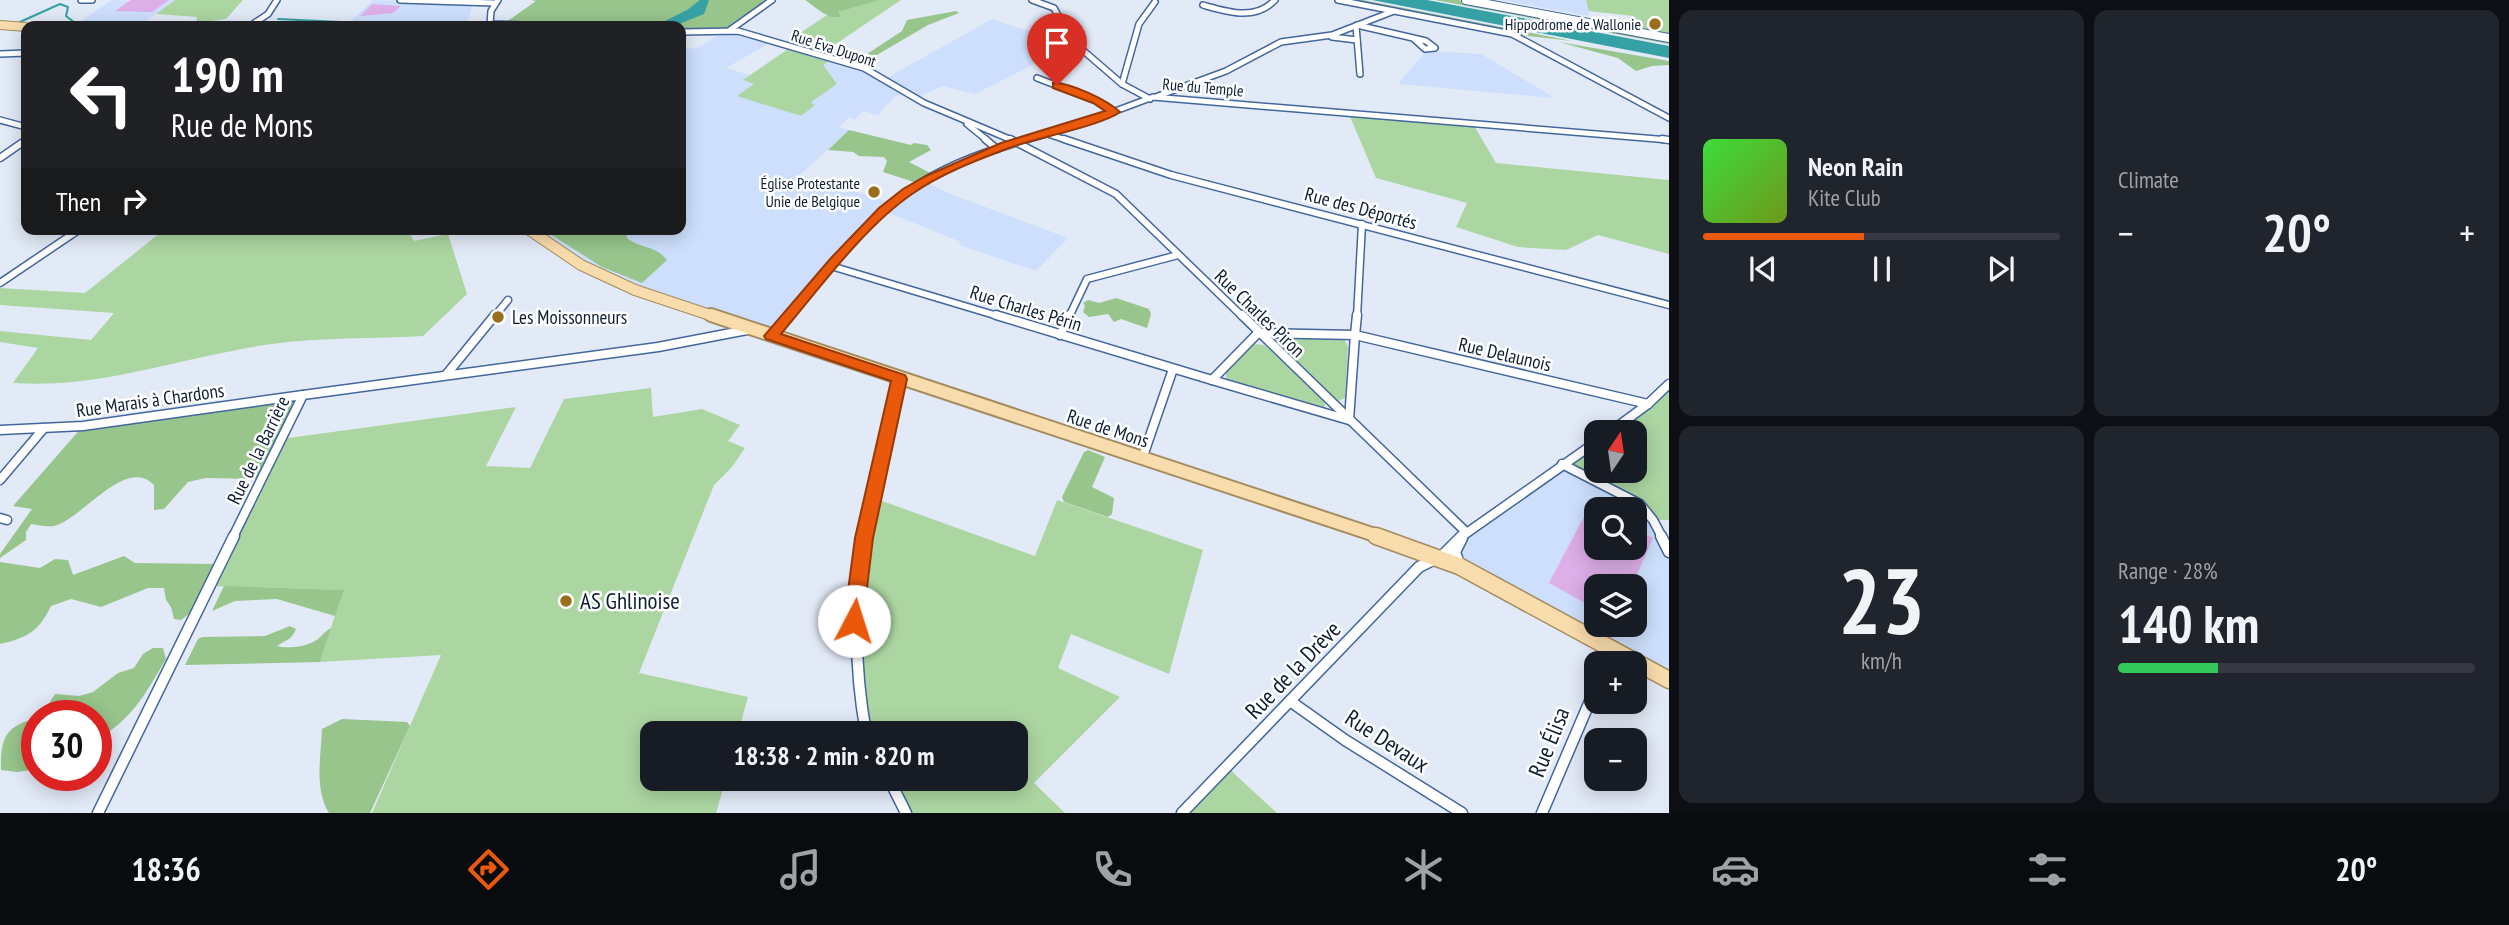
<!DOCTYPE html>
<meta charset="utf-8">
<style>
body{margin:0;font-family:"PT Sans Narrow",sans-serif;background:#20242c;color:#f1f3f6;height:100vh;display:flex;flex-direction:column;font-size:26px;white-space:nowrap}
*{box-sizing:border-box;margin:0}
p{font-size:23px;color:#9ea1a6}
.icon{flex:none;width:38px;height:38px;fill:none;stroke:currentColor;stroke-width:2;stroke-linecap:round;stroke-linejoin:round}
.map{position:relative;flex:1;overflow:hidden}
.panel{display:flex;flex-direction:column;gap:10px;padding:10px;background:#0d0f14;width:840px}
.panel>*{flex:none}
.banner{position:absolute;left:21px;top:21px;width:665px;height:214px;border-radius:14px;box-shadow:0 4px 18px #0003;background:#202124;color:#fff;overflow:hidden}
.needle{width:46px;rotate:13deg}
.buttons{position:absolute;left:1584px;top:420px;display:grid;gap:14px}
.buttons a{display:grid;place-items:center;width:63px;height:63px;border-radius:14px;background:#171b24;box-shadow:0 4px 18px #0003;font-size:35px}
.speed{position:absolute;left:21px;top:700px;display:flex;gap:14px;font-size:35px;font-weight:700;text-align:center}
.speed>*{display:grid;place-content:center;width:91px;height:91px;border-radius:50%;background:#171b24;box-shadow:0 4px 18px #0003;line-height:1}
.speed .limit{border:10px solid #d22;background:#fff;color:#111}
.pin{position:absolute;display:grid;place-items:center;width:60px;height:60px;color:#fff;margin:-72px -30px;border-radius:50% 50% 50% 0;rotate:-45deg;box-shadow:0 0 7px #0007}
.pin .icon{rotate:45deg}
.me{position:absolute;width:77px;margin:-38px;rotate:5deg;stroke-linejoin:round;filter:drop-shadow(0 0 5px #0008)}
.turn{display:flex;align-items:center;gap:24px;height:147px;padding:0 35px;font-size:32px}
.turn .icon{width:91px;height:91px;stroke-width:2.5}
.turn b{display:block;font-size:49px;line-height:60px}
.then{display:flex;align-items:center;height:66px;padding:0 35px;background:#0003;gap:14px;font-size:26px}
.big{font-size:52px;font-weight:800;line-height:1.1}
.panel .widget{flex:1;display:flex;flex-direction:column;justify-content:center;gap:10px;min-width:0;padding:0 24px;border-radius:14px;background:#20242c}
.panel .dial{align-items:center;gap:0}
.dial b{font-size:91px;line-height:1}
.song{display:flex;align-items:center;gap:21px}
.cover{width:84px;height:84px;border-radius:10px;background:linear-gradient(135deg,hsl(120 70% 55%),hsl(80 70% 35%))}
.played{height:7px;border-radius:4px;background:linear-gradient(90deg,#ea580c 45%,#363941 45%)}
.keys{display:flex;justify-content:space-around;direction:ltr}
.heat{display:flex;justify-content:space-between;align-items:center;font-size:38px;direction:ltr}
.charge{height:10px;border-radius:5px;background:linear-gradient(90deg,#34c759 28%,#363941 0)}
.panel .tiles{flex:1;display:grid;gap:10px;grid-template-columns:repeat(2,1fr)}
.trip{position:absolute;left:640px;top:721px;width:388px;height:70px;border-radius:14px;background:#171b24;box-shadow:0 4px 18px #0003;font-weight:800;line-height:70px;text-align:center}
.tabs{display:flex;height:112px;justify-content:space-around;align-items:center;background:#090b0e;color:#9ea1a6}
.tabs .icon{width:49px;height:49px}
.tabs .on{color:#ea580c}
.tabs b{font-size:32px;color:#f1f3f6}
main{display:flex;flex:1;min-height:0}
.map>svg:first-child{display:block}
.built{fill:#cddffc;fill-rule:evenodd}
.green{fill:#acd6a1}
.forest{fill:#97c58b}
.water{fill:#36a1a5}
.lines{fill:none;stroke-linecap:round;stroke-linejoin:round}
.stream{stroke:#36a1a5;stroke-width:2}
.building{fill:#ddaee8}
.minor-far3-casing{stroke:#43669f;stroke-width:8}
.minor-far2-casing{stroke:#43669f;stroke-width:9}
.minor-far1-casing{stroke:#43669f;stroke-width:11}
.minor-casing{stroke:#43669f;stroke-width:13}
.secondary-casing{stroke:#43669f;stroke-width:10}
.primary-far3-casing{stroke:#a48b5f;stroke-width:10}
.primary-far2-casing{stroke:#a48b5f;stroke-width:12}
.primary-far1-casing{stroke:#a48b5f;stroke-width:16}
.primary-casing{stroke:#a48b5f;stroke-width:19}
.minor-far3{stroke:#fff;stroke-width:5}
.minor-far2{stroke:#fff;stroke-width:6}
.minor-far1{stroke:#fff;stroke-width:8}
.minor{stroke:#fff;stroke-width:10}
.secondary{stroke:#fff;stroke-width:8}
.primary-far3{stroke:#f9dcac;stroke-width:8}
.primary-far2{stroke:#f9dcac;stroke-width:10}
.primary-far1{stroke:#f9dcac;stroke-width:12}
.primary{stroke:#f9dcac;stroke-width:16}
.route{fill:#ea580c;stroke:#983908;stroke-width:2}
.poi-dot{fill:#996f1c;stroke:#fff;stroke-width:2.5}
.labels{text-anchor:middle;stroke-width:5;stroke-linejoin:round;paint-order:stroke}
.far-poi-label{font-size:16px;fill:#0f1e35;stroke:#fff;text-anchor:end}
.far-street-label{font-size:16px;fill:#0f1e35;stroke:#fff}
.street-label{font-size:19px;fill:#0f1e35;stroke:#fff}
.poi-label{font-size:19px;fill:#0f1e35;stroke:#fff;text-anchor:start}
.near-poi-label{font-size:23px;fill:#0f1e35;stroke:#fff;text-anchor:start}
.near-street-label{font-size:23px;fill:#0f1e35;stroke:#fff}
</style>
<main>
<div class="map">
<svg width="1669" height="813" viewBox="0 0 1669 813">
<rect width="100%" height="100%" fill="#e2eaf7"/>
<!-- built -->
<g class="built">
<path d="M112 0 128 1 175 0 139 26H74Z"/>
<path d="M373 0 473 3 466 25 497 26H346Z"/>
<path d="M1501 0H1669L1647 32 1634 16 1590 11 1588 16Z"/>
<path d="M992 19 1060 41 1044 48 1039 57 1042 60 975 94 942 86 916 98 906 92 894 97 878 115 863 111 855 119 849 117 839 127 849 130 800 175 893 203 925 181 948 193 1068 238 1036 271 959 245 961 242 884 211 771 336 618 283 528 229H681V33H689L681 46 696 49 726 30 773 41 726 68 750 75 744 79 755 83 738 96 801 116 814 104 810 103 822 93 823 65 832 59 864 68 885 79Z"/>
<path d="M1426 51 1481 54 1555 98 1398 84Z"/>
<path d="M1562 464 1640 504 1669 552V680L1459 566 1455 552 1466 532ZM1596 509H1634V548H1596ZM1596 586H1634V625H1596Z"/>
</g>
<!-- green -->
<g class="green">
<path d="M175 0H243L226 19 196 23 197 17 156 14Z"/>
<path d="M880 0H901L821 54 832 59 823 65 837 84 811 102 815 105 801 116 737 96 754 84 743 80 791 47 784 44 827 15 837 18V12Z"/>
<path d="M1586 0H1669V36L1647 32 1634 16 1589 11Z"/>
<path d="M1349 114 1473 124 1496 163 1669 180V254L1598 235 1566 250 1518 247 1456 227 1467 203 1376 178Z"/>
<path d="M165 229H407L414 241 448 234 467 294 423 336C373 339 321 337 272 344 184 356 103 389 13 383L38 348 0 342V331L91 340 114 313 0 305V288L85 293Z"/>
<path d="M1282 337 1338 338 1345 341 1348 347 1345 398 1338 401 1333 399 1277 344 1276 341Z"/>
<path d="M1253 344 1264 345 1271 350 1324 400 1325 406 1321 409 1227 380 1225 372Z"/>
<path d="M1669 384V520H1653L1647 511 1562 464 1596 442V471H1634V432H1610Z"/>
<path d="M651 388 653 417 702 409 740 425 728 441 745 448 732 467 714 485 639 673 748 697 738 733H653V779H726L716 813H372L441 655 320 662 343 590 209 586 281 439 516 407 486 466 530 468 564 399Z"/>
<path d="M874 498 1035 556 1057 500 1203 550 1169 674 1071 634 1058 668 1120 697 1034 783 1065 813H906L889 779H1017V733H866L854 621Z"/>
<path d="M1227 767 1277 813H1183Z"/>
</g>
<!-- forest -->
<g class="forest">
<path d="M531 0H763L770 2 730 30 681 32V26H584L547 22 539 26 502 25 536 1Z"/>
<path d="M805 0H880L838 12 841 17C827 20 816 7 805 0Z"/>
<path d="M1338 0H1363L1572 41 1512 34Z"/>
<path d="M1435 0H1458L1669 40V44Z"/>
<path d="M956 11 959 13 928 25 870 59H863L864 56 902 31 907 20Z"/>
<path d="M1559 42 1669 61V65L1652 66 1636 71 1618 58Z"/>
<path d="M849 130 911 145 914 143 927 145 931 150 909 162 936 176 920 184 883 172 887 161 884 157 859 156 853 152 828 150Z"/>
<path d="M542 229H626L627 238C640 249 656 245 667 260L642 283 602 267Z"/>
<path d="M1116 298 1149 309 1151 314 1147 328 1121 319 1114 322 1108 314 1089 317 1083 312 1085 306 1083 303 1088 300 1099 303Z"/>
<path d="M303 395 262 479 206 478 188 482 164 509 154 510V485C126 455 81 520 54 526 47 527 38 525 31 524L26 532V540L0 558V554L32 509 13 506 83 426Z"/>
<path d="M1088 450 1105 457 1092 487 1114 498 1112 514 1108 517 1064 502 1062 497 1084 452Z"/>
<path d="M124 556 135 563 215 564 190 613 181 620 174 619 171 607 166 600 164 588H148L101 607 71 599 51 606C39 631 27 638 0 644V562L40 568 55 559 68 560 73 575Z"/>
<path d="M224 586 344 590 335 616 277 599 235 601 212 611Z"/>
<path d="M290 626 296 629C292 640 284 641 277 646 289 649 307 647 318 639 323 635 325 631 331 628L320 662 185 665 198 639 202 637 265 636Z"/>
<path d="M153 648H163L166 659C145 694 133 719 96 740V716H41L55 694 79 696 93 692 118 673 134 668 143 654Z"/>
<path d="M37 718V769L17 772 1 770C0 737 6 726 37 718Z"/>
<path d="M342 719 407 722 410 726 370 813H329C314 789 321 756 322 729Z"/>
</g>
<!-- water -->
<g class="water">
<path d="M700 0H709L704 14 679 24 661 23 687 10Z"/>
<path d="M1372 0H1427L1669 46V58Z"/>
</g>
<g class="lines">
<!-- stream -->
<g class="stream">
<path d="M278 19 341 22"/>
<path d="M20 22 60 4 68 7 66 16 74 22 71 26"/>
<path d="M517 22H573"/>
<path d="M578 22 597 26"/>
<path d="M604 26H624"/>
<path d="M632 26 664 23"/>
</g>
</g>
<!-- building -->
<g class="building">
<path d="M131 0H169L152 12 115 11Z"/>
<path d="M372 4 401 6 393 13 360 16Z"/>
<path d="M1587 511 1596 516V548H1634L1637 530 1653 538 1632 586H1596V609L1549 583Z"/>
</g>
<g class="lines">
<defs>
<g id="minor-far3">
<path d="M81 0H92"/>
<path d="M400 0 494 3"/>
<path d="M498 0 491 11 490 24 556 26"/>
<path d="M1032 0 1054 8 1071 40 1122 84"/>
<path d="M1338 0 1512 34 1669 118"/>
<path d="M1203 5C1228 12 1255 21 1275 0"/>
<path d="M1357 25 1426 41 1435 48 1425 49 1414 39"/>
<path d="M250 26 268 14 277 0"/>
<path d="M1356 26 1360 74"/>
<path d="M730 30 772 0"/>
<path d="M681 32 738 31 864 68 924 103 1014 141"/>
<path d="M1332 37 1357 40"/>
<path d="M0 54 26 53"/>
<path d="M1037 78 1097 101 1114 112"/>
<path d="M1158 96 1226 71 1281 42 1332 35 1394 11"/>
<path d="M1150 99 1122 84 1139 24 1155 2"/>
<path d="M0 120 26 127"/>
<path d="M967 124 988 141"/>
<path d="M1048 134 1069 141"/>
<path d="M1022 141 1075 126 1153 97 1669 140"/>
</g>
<g id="minor-far2">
<path d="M985 139 997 149"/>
<path d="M1010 139 1116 194 1243 317"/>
<path d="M1064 139 1171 175 1669 305"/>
<path d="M1662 139 1669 140"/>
<path d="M0 158 26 140"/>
<path d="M831 266 1001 317"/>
<path d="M0 283 80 229"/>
<path d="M494 317 508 300"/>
<path d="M788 317C828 269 866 218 919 184 952 163 991 150 1028 139"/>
<path d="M1069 317 1087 279 1178 255"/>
<path d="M1357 317 1362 224"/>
</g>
<g id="minor-far1">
<path d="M996 315 1212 380"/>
<path d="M1242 315 1466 532"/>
<path d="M1258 333 1355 335 1349 420 1212 380Z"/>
<path d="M1060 335 1070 315"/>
<path d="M1355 335 1648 404"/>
<path d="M1355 335 1357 315"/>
<path d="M771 336 789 315"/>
<path d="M446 375 495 315"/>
<path d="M0 430 83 426 303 395"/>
<path d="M1610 432 1648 404 1669 384"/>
<path d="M1142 459 1173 369"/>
<path d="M1562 464 1640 504 1653 520 1662 537"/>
<path d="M0 480 44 428"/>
<path d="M0 518 7 520"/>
<path d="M233 537 303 395 658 347 752 329"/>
<path d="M866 537 900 379"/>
<path d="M1461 537 1596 442"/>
</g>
<g id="minor">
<path d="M866 536C853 603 854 666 866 733"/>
<path d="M1661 536 1669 552"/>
<path d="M1459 564 1455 552 1462 538"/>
<path d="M1290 701 1345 740 1462 813"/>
<path d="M889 779 906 813"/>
<path d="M98 813 234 536"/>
<path d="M1182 813 1419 567 1443 555 1462 536"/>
<path d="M1542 813 1596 687"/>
</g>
<path id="secondary" d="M1466 0 1669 38"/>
<path id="primary-far3" d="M0 25 26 27"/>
<path id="primary-far2" d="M528 229 581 265 635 290 716 317"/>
<path id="primary-far1" d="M711 315 1381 537"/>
<path id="primary" d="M1376 536 1459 566 1669 680"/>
</defs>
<!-- minor-far3 casing -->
<use href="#minor-far3" class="minor-far3-casing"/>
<!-- minor-far2 casing -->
<use href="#minor-far2" class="minor-far2-casing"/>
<!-- minor-far1 casing -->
<use href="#minor-far1" class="minor-far1-casing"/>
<!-- minor casing -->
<use href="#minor" class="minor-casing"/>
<!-- secondary casing -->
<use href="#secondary" class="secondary-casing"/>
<!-- primary-far3 casing -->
<use href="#primary-far3" class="primary-far3-casing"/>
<!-- primary-far2 casing -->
<use href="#primary-far2" class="primary-far2-casing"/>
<!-- primary-far1 casing -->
<use href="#primary-far1" class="primary-far1-casing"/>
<!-- primary casing -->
<use href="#primary" class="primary-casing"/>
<!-- minor-far3 -->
<use href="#minor-far3" class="minor-far3"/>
<!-- minor-far2 -->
<use href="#minor-far2" class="minor-far2"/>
<!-- minor-far1 -->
<use href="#minor-far1" class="minor-far1"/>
<!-- minor -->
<use href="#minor" class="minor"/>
<!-- secondary -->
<use href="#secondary" class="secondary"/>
<!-- primary-far3 -->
<use href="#primary-far3" class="primary-far3"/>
<!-- primary-far2 -->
<use href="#primary-far2" class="primary-far2"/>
<!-- primary-far1 -->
<use href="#primary-far1" class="primary-far1"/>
<!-- primary -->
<use href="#primary" class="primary"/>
</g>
<!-- route -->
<path class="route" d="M1053 83C1070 82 1107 100 1120 112 1101 126 1035 138 1009 148 977 160 940 174 912 194 864 227 819 289 781 334L905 375 907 379 873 538 863 621 861 627 854 630 847 627 844 621 855 538 891 381 766 339 764 336 831 258 879 208 903 189 926 176 1001 143 1105 111 1093 103 1053 88Z"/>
<!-- markers -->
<g class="poi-dot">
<circle cx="1655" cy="24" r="7"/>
<circle cx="874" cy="192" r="7"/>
<circle cx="498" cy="317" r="7"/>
<circle cx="566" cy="601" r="7"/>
</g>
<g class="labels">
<!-- far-poi labels -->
<g class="far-poi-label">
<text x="1641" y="30">Hippodrome de Wallonie</text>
<text x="860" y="189">Église Protestante<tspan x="860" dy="18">Unie de Belgique</tspan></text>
</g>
<!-- far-street labels -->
<g class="far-street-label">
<text transform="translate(834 48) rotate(18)" y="6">Rue Eva Dupont</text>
<text transform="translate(1203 87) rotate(5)" y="6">Rue du Temple</text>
</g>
<!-- street labels -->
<g class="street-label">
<text transform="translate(1361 208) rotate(15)" y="7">Rue des Déportés</text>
<text transform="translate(1026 308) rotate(17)" y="7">Rue Charles Périn</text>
<text transform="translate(1260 313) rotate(44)" y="7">Rue Charles Piron</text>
<text transform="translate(1505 354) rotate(13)" y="7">Rue Delaunois</text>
<text transform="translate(150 400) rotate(-8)" y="7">Rue Marais à Chardons</text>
<text transform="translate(1108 428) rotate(18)" y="7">Rue de Mons</text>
<text transform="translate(258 450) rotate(-64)" y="7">Rue de la Barrière</text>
</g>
<!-- poi labels -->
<g class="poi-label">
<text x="512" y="324">Les Moissonneurs</text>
</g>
<!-- near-poi labels -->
<g class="near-poi-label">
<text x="580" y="609">AS Ghlinoise</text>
</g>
<!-- near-street labels -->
<g class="near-street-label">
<text transform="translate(1293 670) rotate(-46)" y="8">Rue de la Drève</text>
<text transform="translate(1387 741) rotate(33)" y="8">Rue Devaux</text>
<text transform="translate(1549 742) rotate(-68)" y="8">Rue Élisa</text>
</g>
</g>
</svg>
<div class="buttons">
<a><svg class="needle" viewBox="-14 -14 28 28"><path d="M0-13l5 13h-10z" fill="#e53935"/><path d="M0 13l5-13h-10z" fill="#9ea1a6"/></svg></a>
<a><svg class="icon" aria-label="search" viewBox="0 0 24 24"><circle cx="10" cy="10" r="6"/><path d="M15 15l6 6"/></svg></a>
<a><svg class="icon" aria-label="layers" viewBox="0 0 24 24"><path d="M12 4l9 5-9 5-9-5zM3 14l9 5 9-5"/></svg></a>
<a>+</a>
<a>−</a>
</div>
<div class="speed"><div class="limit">30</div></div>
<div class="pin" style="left:1057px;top:85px;background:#d93025"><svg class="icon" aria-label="arrive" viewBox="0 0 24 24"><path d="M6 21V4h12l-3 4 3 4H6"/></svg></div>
<svg class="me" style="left:854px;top:621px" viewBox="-20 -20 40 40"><circle r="19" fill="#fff"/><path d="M0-13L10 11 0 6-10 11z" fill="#ea580c"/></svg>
<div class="trip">18:38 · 2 min · 820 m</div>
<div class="banner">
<div class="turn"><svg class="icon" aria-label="left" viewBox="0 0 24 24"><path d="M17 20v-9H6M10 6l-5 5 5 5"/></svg><div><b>190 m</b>Rue de Mons</div></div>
<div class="then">Then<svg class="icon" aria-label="right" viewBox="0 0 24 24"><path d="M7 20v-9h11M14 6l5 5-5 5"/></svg></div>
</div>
</div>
<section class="panel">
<div class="tiles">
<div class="widget">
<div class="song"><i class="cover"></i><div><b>Neon Rain</b><p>Kite Club</p></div></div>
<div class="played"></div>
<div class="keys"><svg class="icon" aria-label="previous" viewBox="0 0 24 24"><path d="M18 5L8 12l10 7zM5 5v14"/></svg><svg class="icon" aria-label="pause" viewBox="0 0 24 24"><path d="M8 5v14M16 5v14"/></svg><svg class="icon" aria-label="next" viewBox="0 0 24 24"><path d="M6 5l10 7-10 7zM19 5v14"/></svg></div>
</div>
<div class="widget"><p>Climate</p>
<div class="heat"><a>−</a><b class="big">20°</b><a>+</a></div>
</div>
<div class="widget dial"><b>23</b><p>km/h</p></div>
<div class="widget"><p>Range · 28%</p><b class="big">140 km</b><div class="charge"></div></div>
</div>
</section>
</main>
<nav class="tabs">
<b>18:36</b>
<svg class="icon on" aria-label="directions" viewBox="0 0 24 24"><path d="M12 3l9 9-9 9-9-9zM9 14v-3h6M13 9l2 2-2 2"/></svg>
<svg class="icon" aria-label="music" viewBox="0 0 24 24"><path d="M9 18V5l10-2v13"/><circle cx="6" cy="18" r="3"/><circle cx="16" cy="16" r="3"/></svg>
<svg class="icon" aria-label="phone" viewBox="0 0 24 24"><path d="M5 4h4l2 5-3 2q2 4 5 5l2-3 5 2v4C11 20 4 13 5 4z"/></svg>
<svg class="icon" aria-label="climate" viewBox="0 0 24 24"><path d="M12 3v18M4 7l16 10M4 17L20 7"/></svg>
<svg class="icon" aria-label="car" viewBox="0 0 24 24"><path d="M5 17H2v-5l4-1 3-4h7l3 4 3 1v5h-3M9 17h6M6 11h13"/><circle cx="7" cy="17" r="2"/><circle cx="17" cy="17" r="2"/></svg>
<svg class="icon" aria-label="filters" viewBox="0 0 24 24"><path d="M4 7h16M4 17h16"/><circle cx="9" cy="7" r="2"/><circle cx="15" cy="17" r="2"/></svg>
<b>20°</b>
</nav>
